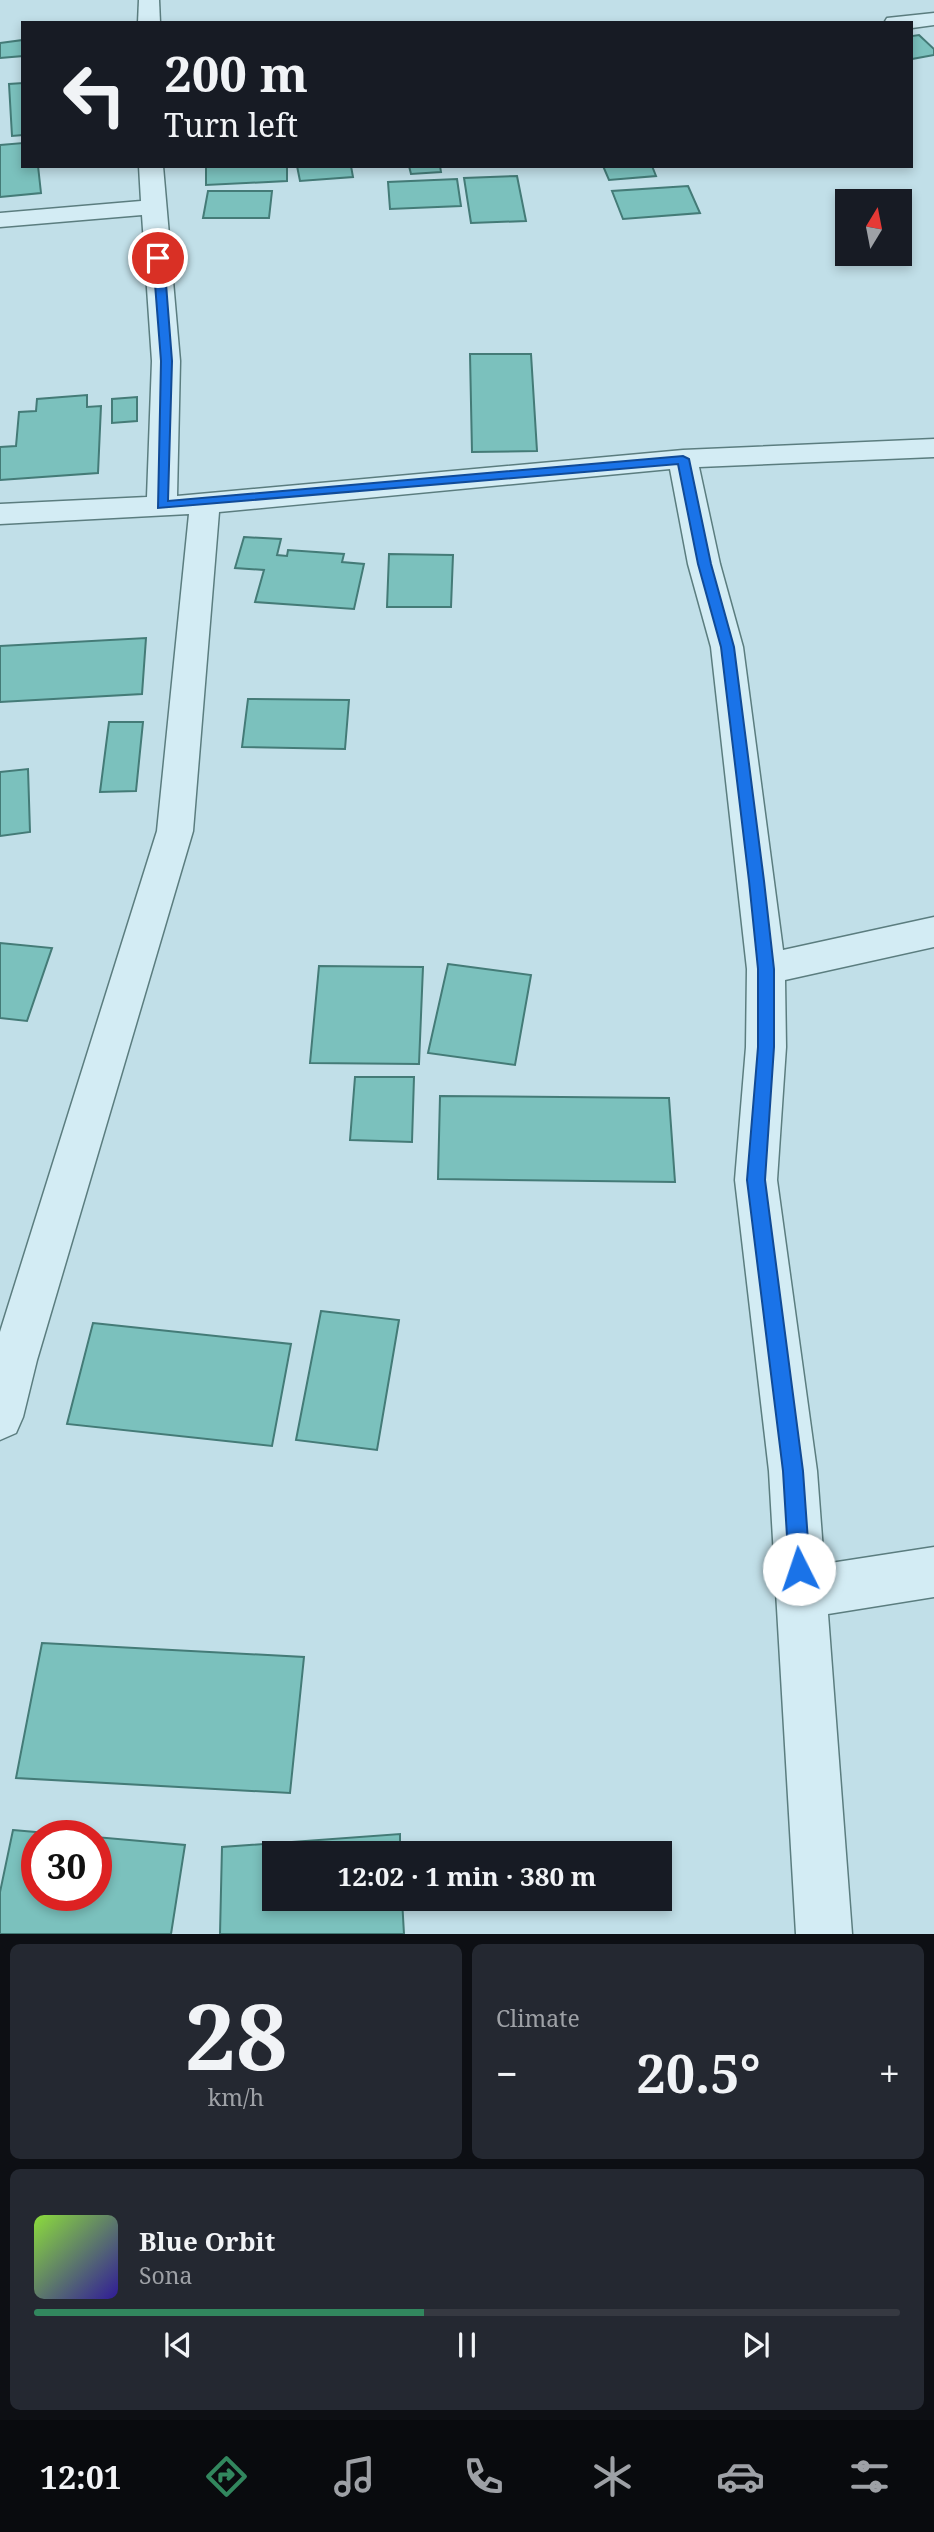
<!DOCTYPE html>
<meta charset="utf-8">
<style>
body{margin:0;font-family:"Noto Serif",serif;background:#242831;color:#f1f3f6;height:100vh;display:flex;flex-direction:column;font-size:26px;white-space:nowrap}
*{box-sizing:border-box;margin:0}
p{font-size:23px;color:#9ea1a6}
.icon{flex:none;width:38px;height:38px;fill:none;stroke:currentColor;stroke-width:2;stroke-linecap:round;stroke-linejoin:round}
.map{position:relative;height:1934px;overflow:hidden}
.drawer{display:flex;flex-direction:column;gap:10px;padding:10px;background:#0d0f14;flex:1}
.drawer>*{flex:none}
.top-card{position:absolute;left:21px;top:21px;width:892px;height:147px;border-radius:0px;box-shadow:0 4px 10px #0003;background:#171b24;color:#f1f3f6;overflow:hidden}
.needle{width:46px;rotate:10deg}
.controls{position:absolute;left:835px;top:189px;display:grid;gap:14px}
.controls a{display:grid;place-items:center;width:77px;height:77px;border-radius:0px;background:#171b24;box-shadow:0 4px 10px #0003;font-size:35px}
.speed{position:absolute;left:21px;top:1820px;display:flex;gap:14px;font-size:35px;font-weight:700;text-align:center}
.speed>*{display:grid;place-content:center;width:91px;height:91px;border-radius:50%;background:#171b24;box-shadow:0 4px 10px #0003;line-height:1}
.speed .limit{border:10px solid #d22;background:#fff;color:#111}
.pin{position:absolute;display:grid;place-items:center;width:60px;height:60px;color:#fff;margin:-30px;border:4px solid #fff;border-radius:50%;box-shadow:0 2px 7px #0007}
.me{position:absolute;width:77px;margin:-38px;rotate:356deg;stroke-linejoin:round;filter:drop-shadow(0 0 5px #0008)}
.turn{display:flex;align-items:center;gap:24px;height:147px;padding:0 28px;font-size:32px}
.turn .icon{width:91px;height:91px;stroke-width:2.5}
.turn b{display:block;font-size:49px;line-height:60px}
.big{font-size:52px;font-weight:700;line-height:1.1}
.drawer .tile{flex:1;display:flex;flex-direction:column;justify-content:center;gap:10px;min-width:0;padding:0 24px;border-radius:10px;background:#242831}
.drawer .dial{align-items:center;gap:0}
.dial b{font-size:91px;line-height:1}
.song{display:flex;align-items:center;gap:21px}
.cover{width:84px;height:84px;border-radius:10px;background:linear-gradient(135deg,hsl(90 70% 55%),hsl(250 70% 35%))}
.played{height:7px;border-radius:4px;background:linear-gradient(90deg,#32875e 45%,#363941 45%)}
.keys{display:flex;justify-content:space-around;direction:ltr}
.heat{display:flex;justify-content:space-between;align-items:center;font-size:38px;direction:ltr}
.drawer .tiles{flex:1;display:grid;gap:10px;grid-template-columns:1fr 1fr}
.tile:last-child{grid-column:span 2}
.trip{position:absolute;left:262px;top:1841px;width:410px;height:70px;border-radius:0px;background:#171b24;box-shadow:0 4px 10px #0003;font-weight:700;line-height:70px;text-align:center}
.menu{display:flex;height:112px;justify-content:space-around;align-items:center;background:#090b0e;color:#9ea1a6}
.menu .icon{width:49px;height:49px}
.menu .active{color:#32875e}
.menu b{font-size:32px;color:#f1f3f6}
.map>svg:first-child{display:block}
.building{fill:#7bc1bd;stroke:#447b77;stroke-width:2}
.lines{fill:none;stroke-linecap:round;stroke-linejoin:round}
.minor-casing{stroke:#5b7d7f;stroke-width:3}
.minor{fill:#d3ecf4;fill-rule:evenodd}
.route{fill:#1a73e8;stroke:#114b97;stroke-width:2}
</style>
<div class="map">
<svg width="934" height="1934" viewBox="0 0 934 1934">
<rect width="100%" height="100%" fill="#c1dfe8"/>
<!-- building -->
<g class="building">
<path d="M919 35 934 49V55L912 59V36Z"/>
<path d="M23 40V56L0 58V43Z"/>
<path d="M23 83V135L12 136 9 84Z"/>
<path d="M23 143V166H38L41 193 0 197V145Z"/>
<path d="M206 166H287V181L206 185Z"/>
<path d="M297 166H351L353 177 300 181Z"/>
<path d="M409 166H440L441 172 411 174Z"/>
<path d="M603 166H652L656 176 609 180Z"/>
<path d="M517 176 526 221 471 223 464 178Z"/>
<path d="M457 179 461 206 390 209 388 182Z"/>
<path d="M688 186 700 213 623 219 612 191Z"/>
<path d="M208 191H272L269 218H203Z"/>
<path d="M470 354H531L537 451 472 452Z"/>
<path d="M87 395V407L101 406 98 473 0 480V447L16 446 19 412 36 411 37 399Z"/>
<path d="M137 397V421L112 423V399Z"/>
<path d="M244 537 281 539 277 555 287 556 288 550 344 554 342 562 364 564 354 609 255 602 264 570 235 568Z"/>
<path d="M389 554 453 555 451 607H387Z"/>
<path d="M146 638 142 694 0 702V646Z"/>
<path d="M248 699 349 700 345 749 242 747Z"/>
<path d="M109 722H143L136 791 100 792Z"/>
<path d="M28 769 30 832 0 836V772Z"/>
<path d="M0 943 52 948 27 1021 0 1018Z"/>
<path d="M448 964 531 975 515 1065 428 1053Z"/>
<path d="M319 966 423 967 419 1064 310 1063Z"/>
<path d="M355 1077H414L412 1142 350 1140Z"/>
<path d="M440 1096 669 1098 675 1182 438 1179Z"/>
<path d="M321 1311 399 1320 377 1450 296 1440Z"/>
<path d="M93 1323 291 1344 272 1446 67 1424Z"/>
<path d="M42 1643 304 1657 290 1793 16 1778Z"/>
<path d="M13 1830 81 1836H37V1895H96V1837L185 1845 171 1934H0V1892Z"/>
<path d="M400 1834V1853H275V1899H402L404 1934H220L222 1847Z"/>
</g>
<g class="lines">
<defs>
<g id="minor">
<path d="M139 0H159L160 23H138Z"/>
<path d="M934 13V25L912 28V23H884L887 18Z"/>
<path d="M139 166H163L180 361 177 496 683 450 934 439V457L699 467 720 564 743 647 783 950 934 917V947L785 980 786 1047 777 1180 817 1471 824 1564 934 1547V1597L828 1614 852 1934H796L769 1471 735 1180 746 1047 747 969 711 647 688 564 670 469 219 512 193 831 37 1360 23 1417 16 1433 0 1440V1332L157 831 189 514 0 524V504L147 497 152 361 142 215 0 227V213L141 201Z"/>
</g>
</defs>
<!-- minor casing -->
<use href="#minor" class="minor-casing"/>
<!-- minor -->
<use href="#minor" class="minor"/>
</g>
<!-- route -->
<path class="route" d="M158 255 164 258 172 361 168 501 683 456 689 459 711 564 734 647 764 881 774 969V1047L765 1180 803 1471 810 1569 807 1576 799 1579 792 1576 789 1569 783 1471 747 1180 758 1047V969L749 881 721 647 698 564 678 464 158 508 161 361 153 258Z"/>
</svg>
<div class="controls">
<a><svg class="needle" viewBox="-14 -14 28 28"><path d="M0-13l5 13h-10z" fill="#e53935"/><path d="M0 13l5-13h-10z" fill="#9ea1a6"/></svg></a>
</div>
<div class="speed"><div class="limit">30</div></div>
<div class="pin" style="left:158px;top:258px;background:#d93025"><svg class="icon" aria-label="arrive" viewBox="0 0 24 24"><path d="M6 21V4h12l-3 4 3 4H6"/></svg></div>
<svg class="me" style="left:799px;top:1569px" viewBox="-20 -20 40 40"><circle r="19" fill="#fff"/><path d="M0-13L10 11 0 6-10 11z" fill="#1a73e8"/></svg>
<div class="trip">12:02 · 1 min · 380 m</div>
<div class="top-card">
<div class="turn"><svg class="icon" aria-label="left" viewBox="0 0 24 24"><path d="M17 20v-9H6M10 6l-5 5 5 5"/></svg><div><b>200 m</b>Turn left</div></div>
</div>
</div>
<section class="drawer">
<div class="tiles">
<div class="tile dial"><b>28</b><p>km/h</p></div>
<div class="tile"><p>Climate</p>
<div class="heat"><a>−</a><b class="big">20.5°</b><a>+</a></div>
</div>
<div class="tile">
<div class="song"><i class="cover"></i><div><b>Blue Orbit</b><p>Sona</p></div></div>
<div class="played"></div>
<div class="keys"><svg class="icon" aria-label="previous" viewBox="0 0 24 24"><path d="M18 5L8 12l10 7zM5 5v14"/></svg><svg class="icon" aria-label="pause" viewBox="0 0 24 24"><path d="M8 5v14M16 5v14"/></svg><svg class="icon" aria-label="next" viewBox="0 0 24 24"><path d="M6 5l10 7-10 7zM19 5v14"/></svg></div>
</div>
</div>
</section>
<nav class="menu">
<b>12:01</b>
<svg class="icon active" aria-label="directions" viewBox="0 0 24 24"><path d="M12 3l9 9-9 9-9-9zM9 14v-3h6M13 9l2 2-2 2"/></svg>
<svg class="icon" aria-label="music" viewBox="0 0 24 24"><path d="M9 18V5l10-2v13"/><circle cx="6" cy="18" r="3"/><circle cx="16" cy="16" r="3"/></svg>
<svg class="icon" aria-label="phone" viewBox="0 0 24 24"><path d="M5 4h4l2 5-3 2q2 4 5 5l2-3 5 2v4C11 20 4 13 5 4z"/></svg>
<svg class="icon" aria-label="climate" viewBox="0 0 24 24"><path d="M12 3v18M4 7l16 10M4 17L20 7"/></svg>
<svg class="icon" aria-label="car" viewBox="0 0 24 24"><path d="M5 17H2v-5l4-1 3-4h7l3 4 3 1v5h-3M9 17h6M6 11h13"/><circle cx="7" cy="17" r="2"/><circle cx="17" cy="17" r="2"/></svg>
<svg class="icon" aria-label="filters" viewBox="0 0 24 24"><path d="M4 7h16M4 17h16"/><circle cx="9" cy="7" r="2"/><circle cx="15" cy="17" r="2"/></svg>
</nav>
